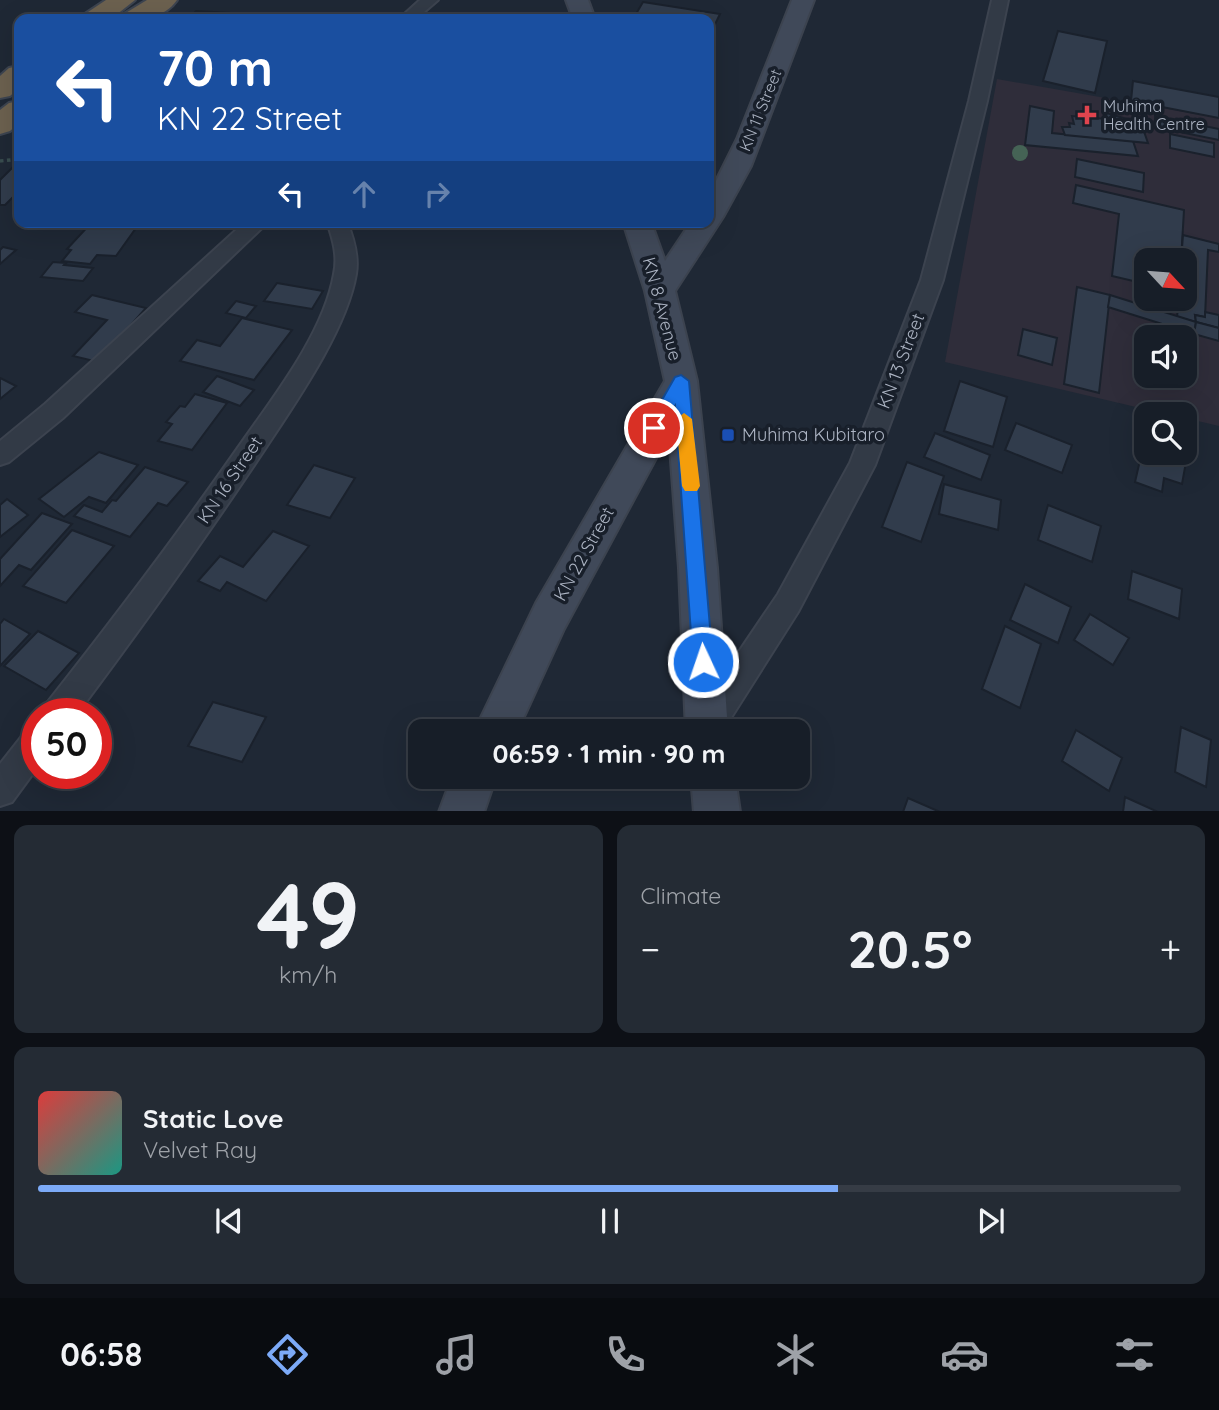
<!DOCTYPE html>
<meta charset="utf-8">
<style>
body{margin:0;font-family:Quicksand,sans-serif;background:#242b34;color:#f1f3f6;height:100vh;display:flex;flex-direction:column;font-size:26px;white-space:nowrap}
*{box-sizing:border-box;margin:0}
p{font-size:23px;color:#9ea2a8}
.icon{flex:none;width:38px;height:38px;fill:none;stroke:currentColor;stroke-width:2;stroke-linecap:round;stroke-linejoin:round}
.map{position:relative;height:811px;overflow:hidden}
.drawer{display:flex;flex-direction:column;gap:14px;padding:14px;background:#0d1016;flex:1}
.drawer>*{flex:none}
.hud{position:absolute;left:14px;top:14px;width:700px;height:214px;border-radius:14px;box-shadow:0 7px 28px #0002,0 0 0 2px #363c45;background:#1a4fa0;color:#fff;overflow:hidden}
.needle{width:46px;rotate:116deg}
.tools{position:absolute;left:1134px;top:248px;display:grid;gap:14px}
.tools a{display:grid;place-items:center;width:63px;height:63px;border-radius:14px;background:#171e28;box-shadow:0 7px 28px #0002,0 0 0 2px #363c45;font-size:35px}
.speed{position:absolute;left:21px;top:698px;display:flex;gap:14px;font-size:35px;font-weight:700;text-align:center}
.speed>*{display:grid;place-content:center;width:91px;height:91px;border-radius:50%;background:#171e28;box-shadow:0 7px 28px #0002,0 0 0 2px #363c45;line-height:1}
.speed .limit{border:10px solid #d22;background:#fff;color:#111}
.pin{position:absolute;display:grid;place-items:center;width:60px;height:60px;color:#fff;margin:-30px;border:4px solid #fff;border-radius:50%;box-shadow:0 2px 7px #0007}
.me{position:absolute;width:77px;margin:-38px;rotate:357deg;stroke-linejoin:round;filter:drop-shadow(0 0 5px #0008)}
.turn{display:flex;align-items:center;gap:24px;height:147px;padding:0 28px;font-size:32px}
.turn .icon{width:91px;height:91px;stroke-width:2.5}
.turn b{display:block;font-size:49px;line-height:60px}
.lanes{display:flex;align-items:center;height:66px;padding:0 28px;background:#0003;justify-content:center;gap:35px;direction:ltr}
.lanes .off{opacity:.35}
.big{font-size:52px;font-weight:700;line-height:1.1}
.drawer .widget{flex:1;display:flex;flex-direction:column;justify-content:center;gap:10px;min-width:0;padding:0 24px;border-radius:14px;background:#242b34}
.drawer .dial{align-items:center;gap:0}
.dial b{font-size:91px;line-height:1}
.song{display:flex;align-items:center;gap:21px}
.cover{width:84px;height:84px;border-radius:10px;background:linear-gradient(135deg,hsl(0 70% 55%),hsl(170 70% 35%))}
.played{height:7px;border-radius:4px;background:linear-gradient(90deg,#7caaf7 70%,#363c45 70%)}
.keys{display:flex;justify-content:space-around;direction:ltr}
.heat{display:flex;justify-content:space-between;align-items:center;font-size:38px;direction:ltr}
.drawer .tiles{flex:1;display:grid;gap:14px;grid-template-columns:1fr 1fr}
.widget:last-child{grid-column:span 2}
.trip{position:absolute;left:408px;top:719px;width:402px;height:70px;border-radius:14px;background:#171e28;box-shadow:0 7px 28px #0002,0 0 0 2px #363c45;font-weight:700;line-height:70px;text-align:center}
.tab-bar{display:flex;height:112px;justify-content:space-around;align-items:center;background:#090c10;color:#9ea2a8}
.tab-bar .icon{width:49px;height:49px}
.tab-bar .active{color:#7caaf7}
.tab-bar b{font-size:32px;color:#f1f3f6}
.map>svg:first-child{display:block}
.medical{fill:#2f2d3a;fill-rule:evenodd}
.building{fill:#313c4c;stroke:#1a212c;stroke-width:2}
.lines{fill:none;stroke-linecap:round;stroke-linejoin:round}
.street-casing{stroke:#3c434f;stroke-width:4}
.secondary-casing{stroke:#3c434f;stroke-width:4}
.highway-casing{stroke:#3d4450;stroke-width:4}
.path{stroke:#394d4f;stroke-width:3.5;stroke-dasharray:3.5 3.5;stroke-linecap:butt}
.street{fill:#323a46;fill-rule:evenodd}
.secondary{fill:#404959;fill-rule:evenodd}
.highway{fill:#6c614f;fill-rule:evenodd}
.tree{fill:#456355}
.route{fill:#1a73e8;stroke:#114b97;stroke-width:2}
.slow{fill:#f59e0b}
.health-dot{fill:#e0444e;stroke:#181f2a;stroke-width:2.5}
.transit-dot{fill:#1a4fb4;stroke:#181f2a;stroke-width:2.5}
.labels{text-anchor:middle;stroke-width:7;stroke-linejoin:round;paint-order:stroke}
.far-poi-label{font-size:16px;fill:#acb4c3;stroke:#181f2a;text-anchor:start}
.far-street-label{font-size:16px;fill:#acb4c3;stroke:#181f2a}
.street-label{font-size:18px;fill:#acb4c3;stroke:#181f2a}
.poi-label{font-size:18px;fill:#acb4c3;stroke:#181f2a;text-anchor:start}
</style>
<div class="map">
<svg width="1219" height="812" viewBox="0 0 1219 812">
<rect width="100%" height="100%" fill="#1f2835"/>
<!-- medical -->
<path class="medical" d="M997 79 1219 118V426L1185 418V415H1170L945 362ZM1146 261H1185V299H1146ZM1146 338H1185V376H1146Z"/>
<!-- building -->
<g class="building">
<path d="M643 2 720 14 709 37V19H633Z"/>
<path d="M196 11 282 16 280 19H189Z"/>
<path d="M1058 31 1107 41 1095 93 1043 81Z"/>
<path d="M1133 81 1219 97V118L1131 101Z"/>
<path d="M1030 106 1054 111 1052 133 1133 141 1138 156 1025 145Z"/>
<path d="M1103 112 1141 123 1148 143 1065 135 1062 127H1070L1069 123 1074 124 1072 116 1107 119Z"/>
<path d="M1155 116 1219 129V140L1155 127Z"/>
<path d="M1170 134 1214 143V157L1170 148Z"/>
<path d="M1077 159 1144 173 1143 192 1075 177Z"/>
<path d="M13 167 19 168V191L5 205H0V180Z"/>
<path d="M1076 185 1184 210 1181 261H1146V284L1112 276 1119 214 1073 203Z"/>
<path d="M92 222H121L118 226 136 228 116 256 97 255 90 264 62 261 71 250 67 249Z"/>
<path d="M1183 235 1219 244V252L1208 250 1205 317 1195 315 1196 322 1177 317 1179 299H1185V261H1181Z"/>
<path d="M3 247 16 250 0 264V250Z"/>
<path d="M53 262 66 263 64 265 93 268 83 281 41 277Z"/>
<path d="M277 283 323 291 312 309 264 301Z"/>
<path d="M1077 287 1110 295 1099 393 1064 384Z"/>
<path d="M92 295 146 308 98 362 73 356 107 320 75 312Z"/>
<path d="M1110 295 1196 322 1194 334 1108 307Z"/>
<path d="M236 301 256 306 246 318 226 313Z"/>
<path d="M1205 312 1219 315V328L1196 322 1195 315 1205 317Z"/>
<path d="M242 318 292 330 254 380 180 361 197 340 220 346Z"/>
<path d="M1196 322 1219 328V341L1194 334Z"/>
<path d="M1023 329 1057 338 1052 365 1018 355Z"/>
<path d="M217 376 254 390 240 406 203 392Z"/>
<path d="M0 378 16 386 0 399Z"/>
<path d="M960 381 1007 397 993 447 944 431Z"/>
<path d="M195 394 227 403 192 450 158 441 172 424 166 422 180 406 185 407Z"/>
<path d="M1016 423 1072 445 1062 473 1005 450Z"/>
<path d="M935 433 990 455 981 480 924 457Z"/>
<path d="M1143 447 1146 448V453H1162L1186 462 1182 484 1164 478 1162 492 1135 482Z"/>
<path d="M99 452 138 465 106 503 89 497 64 517 39 499Z"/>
<path d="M907 462 944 476 921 542 882 527Z"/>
<path d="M314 465 355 478 330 518 287 505Z"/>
<path d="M145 467 188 482 167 506 158 503 130 537 74 516 84 505 102 512 112 500 116 501Z"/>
<path d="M944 484 1001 500 998 530 939 514Z"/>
<path d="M7 499 28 515 0 537V505Z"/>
<path d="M1048 505 1101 526 1092 562 1038 540Z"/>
<path d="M42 513 72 524 31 570 19 565 0 586V559Z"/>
<path d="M72 530 114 546 66 603 23 586Z"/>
<path d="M273 531 309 546 266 601 227 582 220 591 198 581 220 556 243 567Z"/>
<path d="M1132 571 1182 589 1179 619 1128 599Z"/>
<path d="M1025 584 1071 607 1058 643 1010 620Z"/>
<path d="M1090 614 1129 638 1113 665 1074 640Z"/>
<path d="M4 619 30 634 0 666V624Z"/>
<path d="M1005 626 1041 644 1020 708 982 689Z"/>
<path d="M38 631 79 653 46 690 4 666Z"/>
<path d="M213 702 266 717 242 762 188 746Z"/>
<path d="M1181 727 1211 740 1206 787 1175 772Z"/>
<path d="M1076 730 1122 758 1109 791 1062 761Z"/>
<path d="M1125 797 1158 812H1123Z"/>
<path d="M908 798 940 812H903Z"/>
</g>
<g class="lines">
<defs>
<g id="street">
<path d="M420 0H438L416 19H399Z"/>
<path d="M992 0H1008L987 101 943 280 875 465 798 612 722 732H694L691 726 696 715 778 594 850 463 921 280 969 101Z"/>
<path d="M245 222H268L63 418 9 462 0 465V441L45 404Z"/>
<path d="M327 222H347C354 239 359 256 356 274 347 329 296 402 265 449 205 539 142 627 77 714H42L47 703C114 618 180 531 242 442 275 395 324 332 334 274 338 256 333 239 327 222Z"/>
<path d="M37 726V768L12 802 0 806V764L26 731Z"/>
</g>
<g id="secondary">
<path d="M566 0H588L595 19H573Z"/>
<path d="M792 0H814L751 166 723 217 675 291 697 381 717 568 728 732H686L679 568 669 434 564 629 517 732H474L536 603 665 381 645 291 623 222H651L665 261 691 222H709V195L737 139Z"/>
<path d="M452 777H496L484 812H439Z"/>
<path d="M691 777H735L740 812H694Z"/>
</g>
<g id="highway">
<path d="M106 0H135L111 19H82L85 14Z"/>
<path d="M147 0H177C164 19 142 19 121 19L124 14Z"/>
<path d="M19 66V88L10 96 0 98V76L9 68Z"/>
<path d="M19 101V123L10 131 0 134V110L9 103Z"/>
</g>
</defs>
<!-- street casing -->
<use href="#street" class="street-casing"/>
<!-- secondary casing -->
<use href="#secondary" class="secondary-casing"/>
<!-- highway casing -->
<use href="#highway" class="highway-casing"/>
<!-- path -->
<path class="path" d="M0 161 19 159"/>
<!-- street -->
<use href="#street" class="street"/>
<!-- secondary -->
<use href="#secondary" class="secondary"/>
<!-- highway -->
<use href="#highway" class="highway"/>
</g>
<!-- trees -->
<circle class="tree" cx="1020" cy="153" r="8"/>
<!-- route -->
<path class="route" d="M681 375 689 381 713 662 710 669 703 672 696 669 693 662 675 406 660 432 654 434 646 428 675 377Z"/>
<!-- slow -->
<path class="slow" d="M684 413 692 419 700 486 697 491H685L682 486 676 419Z"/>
<!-- markers -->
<path class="health-dot" d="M1083.5 104.5h7v7h7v7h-7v7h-7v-7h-7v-7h7z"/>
<rect class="transit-dot" x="721" y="428" width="14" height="14" rx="3.5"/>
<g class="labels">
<!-- far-poi labels -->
<g class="far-poi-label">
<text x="1103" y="112">Muhima<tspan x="1103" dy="18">Health Centre</tspan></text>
</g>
<!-- far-street labels -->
<g class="far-street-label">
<text transform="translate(760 110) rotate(-68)" y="6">KN 11 Street</text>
</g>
<!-- street labels -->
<g class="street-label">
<text transform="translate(662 309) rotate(75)" y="6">KN 8 Avenue</text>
<text transform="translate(901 361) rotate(-69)" y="6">KN 13 Street</text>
<text transform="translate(230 480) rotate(-56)" y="6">KN 16 Street</text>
<text transform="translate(584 554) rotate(-61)" y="6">KN 22 Street</text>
</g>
<!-- poi labels -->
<g class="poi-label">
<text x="742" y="441">Muhima Kubitaro</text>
</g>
</g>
</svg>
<div class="tools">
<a><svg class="needle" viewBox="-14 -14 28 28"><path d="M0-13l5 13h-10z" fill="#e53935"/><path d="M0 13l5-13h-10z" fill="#9ea2a8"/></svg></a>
<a><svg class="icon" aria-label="sound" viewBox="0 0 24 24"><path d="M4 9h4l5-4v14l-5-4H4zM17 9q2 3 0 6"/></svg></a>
<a><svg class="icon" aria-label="search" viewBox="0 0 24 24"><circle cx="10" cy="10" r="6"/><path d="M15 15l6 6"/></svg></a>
</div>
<div class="speed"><div class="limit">50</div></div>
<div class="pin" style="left:654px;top:428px;background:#d93025"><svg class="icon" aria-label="arrive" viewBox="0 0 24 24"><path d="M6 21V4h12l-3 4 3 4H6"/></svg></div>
<svg class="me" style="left:703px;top:662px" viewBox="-20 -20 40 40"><circle r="17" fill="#1a73e8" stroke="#fff" stroke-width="3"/><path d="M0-11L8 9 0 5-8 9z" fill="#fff"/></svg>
<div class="trip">06:59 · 1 min · 90 m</div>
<div class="hud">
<div class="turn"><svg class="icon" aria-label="left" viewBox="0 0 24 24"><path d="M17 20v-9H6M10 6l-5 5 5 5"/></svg><div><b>70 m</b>KN 22 Street</div></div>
<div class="lanes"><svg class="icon" aria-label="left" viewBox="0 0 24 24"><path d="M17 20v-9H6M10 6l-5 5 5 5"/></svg><svg class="icon off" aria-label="ahead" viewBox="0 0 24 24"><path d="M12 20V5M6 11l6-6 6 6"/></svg><svg class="icon off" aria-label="right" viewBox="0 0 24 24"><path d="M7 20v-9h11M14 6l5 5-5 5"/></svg></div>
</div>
</div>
<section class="drawer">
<div class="tiles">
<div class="widget dial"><b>49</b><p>km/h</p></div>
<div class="widget"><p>Climate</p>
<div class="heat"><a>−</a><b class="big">20.5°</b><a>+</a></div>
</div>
<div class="widget">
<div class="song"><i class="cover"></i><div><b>Static Love</b><p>Velvet Ray</p></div></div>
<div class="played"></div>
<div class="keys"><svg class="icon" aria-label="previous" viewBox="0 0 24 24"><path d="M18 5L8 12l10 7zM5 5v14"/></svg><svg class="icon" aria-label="pause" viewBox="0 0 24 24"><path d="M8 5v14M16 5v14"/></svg><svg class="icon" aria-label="next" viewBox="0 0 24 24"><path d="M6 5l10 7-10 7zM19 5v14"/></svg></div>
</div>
</div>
</section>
<nav class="tab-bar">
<b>06:58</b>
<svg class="icon active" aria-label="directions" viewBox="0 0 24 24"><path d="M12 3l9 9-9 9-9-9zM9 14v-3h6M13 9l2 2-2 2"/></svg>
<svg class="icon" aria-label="music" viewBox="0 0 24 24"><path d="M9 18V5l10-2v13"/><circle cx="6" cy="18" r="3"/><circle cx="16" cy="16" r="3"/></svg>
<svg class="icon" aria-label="phone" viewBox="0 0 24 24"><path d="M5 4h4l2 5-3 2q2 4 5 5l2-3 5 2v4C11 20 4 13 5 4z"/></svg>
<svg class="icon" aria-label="climate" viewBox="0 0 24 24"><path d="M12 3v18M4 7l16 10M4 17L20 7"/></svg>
<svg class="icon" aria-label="car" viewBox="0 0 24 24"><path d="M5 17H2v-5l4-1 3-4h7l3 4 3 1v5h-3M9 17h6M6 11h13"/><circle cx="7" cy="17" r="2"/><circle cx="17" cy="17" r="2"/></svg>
<svg class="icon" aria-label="filters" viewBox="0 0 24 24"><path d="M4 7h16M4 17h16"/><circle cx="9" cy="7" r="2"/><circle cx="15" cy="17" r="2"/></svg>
</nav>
